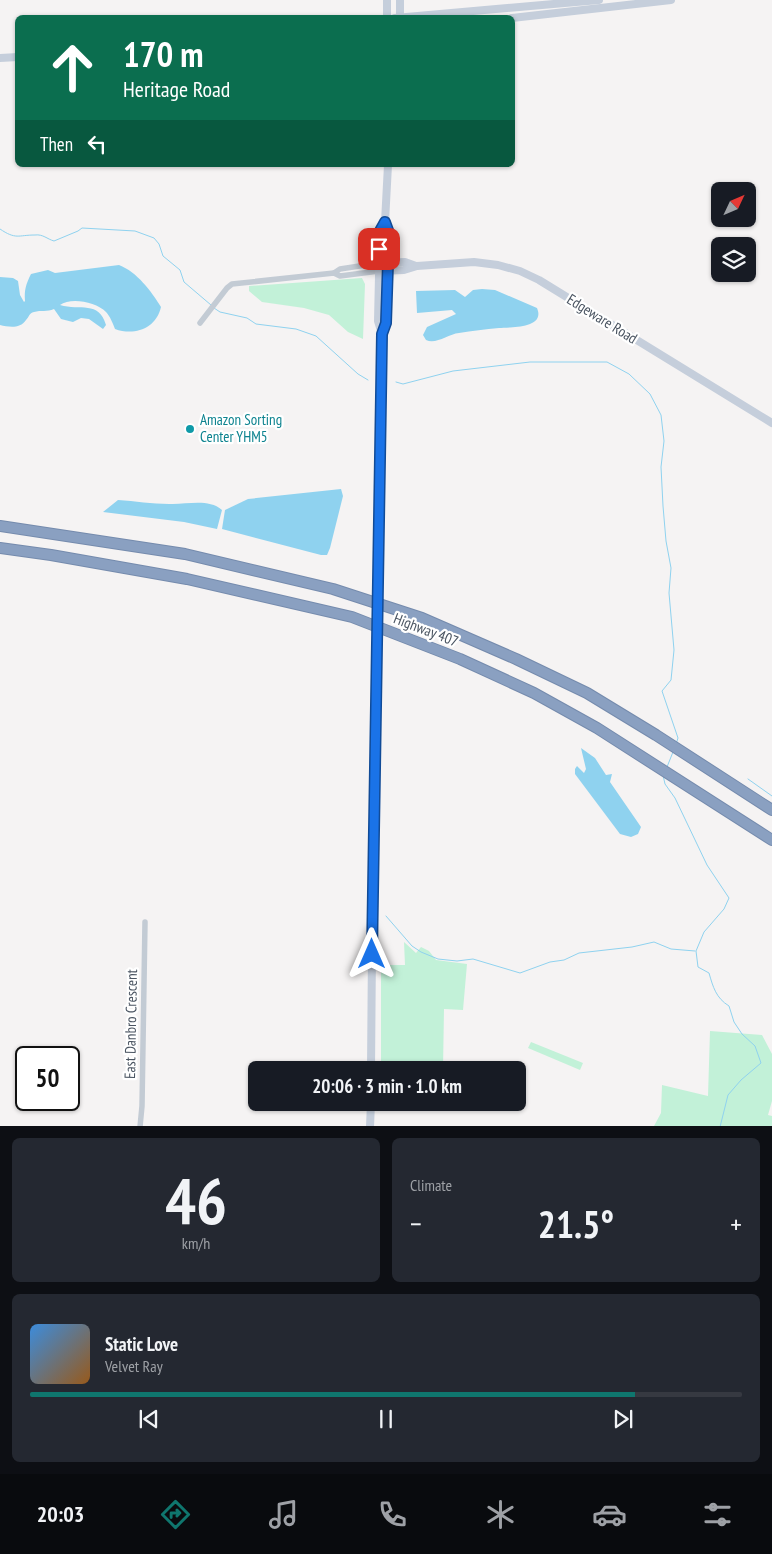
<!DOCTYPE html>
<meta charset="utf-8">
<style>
body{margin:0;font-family:"PT Sans Narrow",sans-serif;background:#242831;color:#f1f3f6;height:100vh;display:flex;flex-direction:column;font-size:19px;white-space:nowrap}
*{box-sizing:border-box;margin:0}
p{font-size:16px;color:#9ea1a6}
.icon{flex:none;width:28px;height:28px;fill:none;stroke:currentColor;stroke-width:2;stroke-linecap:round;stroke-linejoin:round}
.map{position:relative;height:1126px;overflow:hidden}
.panel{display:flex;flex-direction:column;gap:12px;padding:12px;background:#0d0f14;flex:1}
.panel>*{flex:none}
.banner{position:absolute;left:15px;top:15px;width:500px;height:152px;border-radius:8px;box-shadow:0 1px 4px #0004;background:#0b6e4f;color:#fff;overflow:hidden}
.needle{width:32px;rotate:46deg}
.tools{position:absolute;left:711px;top:182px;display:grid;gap:10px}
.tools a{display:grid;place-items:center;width:45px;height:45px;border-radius:8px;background:#171b24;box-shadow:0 1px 4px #0004;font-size:25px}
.speed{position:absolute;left:15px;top:1046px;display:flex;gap:10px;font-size:25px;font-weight:700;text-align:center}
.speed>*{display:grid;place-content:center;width:65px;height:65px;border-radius:50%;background:#171b24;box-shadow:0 1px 4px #0004;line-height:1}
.speed .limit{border:2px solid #111;border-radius:8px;background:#fff;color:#111}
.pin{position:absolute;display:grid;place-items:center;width:42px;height:42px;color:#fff;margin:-21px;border-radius:10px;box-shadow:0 2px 8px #0006}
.me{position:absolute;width:55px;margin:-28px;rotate:0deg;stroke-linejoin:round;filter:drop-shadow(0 0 4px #0008)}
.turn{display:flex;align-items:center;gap:18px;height:105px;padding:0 25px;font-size:22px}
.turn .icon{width:65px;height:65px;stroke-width:2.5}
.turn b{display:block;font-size:35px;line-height:42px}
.then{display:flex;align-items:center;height:48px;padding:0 25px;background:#0003;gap:10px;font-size:19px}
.big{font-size:38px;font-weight:800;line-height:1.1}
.panel .widget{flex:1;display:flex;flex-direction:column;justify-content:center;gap:8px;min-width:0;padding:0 18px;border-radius:8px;background:#242831}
.panel .dial{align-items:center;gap:0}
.dial b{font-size:65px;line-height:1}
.song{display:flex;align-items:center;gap:15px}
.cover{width:60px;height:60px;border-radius:8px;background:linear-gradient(135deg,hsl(210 70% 55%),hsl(30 70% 35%))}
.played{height:5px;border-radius:2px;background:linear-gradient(90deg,#0f766e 85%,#363941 85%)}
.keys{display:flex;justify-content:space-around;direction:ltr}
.heat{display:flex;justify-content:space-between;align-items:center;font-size:28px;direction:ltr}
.panel .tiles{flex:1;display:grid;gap:12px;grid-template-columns:1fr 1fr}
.widget:last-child{grid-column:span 2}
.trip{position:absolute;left:248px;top:1061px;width:278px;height:50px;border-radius:8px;background:#171b24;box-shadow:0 1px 4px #0004;font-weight:800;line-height:50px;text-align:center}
.dock{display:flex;height:80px;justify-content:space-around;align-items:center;background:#090b0e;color:#9ea1a6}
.dock .icon{width:35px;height:35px}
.dock .current{color:#0f766e}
.dock b{font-size:22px;color:#f1f3f6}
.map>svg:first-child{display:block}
.green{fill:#c2f1d8}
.water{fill:#8fd2ef}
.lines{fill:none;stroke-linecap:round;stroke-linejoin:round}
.stream{stroke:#8fd2ef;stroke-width:1}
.highway-casing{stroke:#758bad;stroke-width:12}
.street{stroke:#c3cbd4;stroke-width:5.5}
.secondary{stroke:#c5cedb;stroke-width:8}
.highway{stroke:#8aa0c1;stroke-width:10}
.secondary-bridge{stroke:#c5cedb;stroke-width:8}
.route-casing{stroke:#114b97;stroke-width:12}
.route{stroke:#1a73e8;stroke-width:9}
.culture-dot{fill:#0f9aa8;stroke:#fff;stroke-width:2}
.labels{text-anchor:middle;stroke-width:4.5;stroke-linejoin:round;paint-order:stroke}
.street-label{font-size:15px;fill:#4a5461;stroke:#fff}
.culture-label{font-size:15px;fill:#0d838f;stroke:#fff;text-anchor:start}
</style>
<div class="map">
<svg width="772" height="1127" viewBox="0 0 772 1127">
<rect width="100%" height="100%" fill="#f5f3f3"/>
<!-- green -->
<g class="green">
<path d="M362 278 365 284 363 339 348 332 329 315 304 308 262 302 249 291V286Z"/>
<path d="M404 942 416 953 421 947 429 951 436 960 467 964 463 1010 444 1009 443 1070H381V965H405Z"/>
<path d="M710 1031 762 1035 772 1054V1101L768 1115 772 1116V1126H654L661 1113 662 1085 708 1096Z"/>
<path d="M531 1042 583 1063 580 1070 528 1048Z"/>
</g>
<!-- water -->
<g class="water">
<path d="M119 265C137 272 151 291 161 307 156 329 134 336 115 329 113 324 110 316 106 312 96 302 71 297 60 305 80 311 99 300 106 325L103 329 89 319 81 318 73 322 61 319 54 309C47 312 41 310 34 312 29 313 29 317 26 320 20 329 9 327 0 325V277L13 278 18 281 20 295 24 302 25 301C24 290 26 284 31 274L48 270 55 273Z"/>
<path d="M482 289 495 290 537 308C546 329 509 327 499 328 485 329 472 331 459 333 448 334 436 345 426 340L423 335 427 327 456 314 452 310 417 313 416 291 455 290 465 297 473 290Z"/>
<path d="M341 489 343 496 330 548 327 555H321L222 529 225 510 248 499Z"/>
<path d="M118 500C135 501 152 504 169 504 186 505 208 498 222 510L217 529 184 522 103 512Z"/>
<path d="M581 748 595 758 606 775 612 774 610 782 641 827 638 834 631 837 620 834 575 774V769L577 766 584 773 586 769Z"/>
</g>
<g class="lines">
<!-- stream -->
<g class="stream">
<path d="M0 229C16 240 18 235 35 235 43 234 47 239 54 241L78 231 82 228 135 231 154 238 159 244 163 256 180 270 184 282 211 305"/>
<path d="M214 308 220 312 247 318 256 324 296 329 316 336 358 374 368 380"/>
<path d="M396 382 403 384 453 371 530 362H607L629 374 650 394 661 415 664 441 661 467 663 506 666 541 671 568 669 593 674 650 671 680 662 691 678 738 676 744"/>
<path d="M667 767 673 752"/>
<path d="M663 775 665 784 675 798 707 865 729 898 724 909 704 932 696 951 698 967 709 973C713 987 716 998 729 1006L734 1022 742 1034 755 1046 761 1063 741 1080 728 1095 720 1127"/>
<path d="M748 779 772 796"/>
<path d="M386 916 412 946 421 952 438 959 457 961 473 959 520 973 550 962 564 960 579 953 632 947 654 942 671 949 695 951"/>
</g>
<defs>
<g id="highway">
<path d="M0 526 185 554 333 589 422 618 516 659 587 693 656 735 772 810"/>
<path d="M0 548 51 555 187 579 352 617 460 659 534 693 597 728 772 840"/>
</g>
</defs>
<!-- highway casing -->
<use href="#highway" class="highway-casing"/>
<!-- street -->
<g class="street">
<path d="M334 273 340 269 379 263"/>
<path d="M200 323 227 288 232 284 334 273 340 276 379 271"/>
<path d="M140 1127 142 1106 145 922"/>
</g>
<!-- secondary -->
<g class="secondary">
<path d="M387 18V0"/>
<path d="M395 18 599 0"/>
<path d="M400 18V0"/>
<path d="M512 18 671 0"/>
<path d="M0 58 18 57"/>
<path d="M384 263 405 262 416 266"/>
<path d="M379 271 404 270 417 266 474 262 498 265 520 271 539 280 772 423"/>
<path d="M382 334 386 323 389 233 385 222 388 165"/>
<path d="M378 583 382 334 378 321 380 231 385 222"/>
<path d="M371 1070 373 826 377 650"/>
<path d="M370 1127 371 1102"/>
</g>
<!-- highway -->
<use href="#highway" class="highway"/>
<!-- secondary-bridge -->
<path class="secondary-bridge" d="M377 650 378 583"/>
</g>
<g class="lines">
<defs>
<path id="route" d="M372 954 382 334 386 323 389 233 385 222 380 231 379 249"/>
</defs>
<!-- route casing -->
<use href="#route" class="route-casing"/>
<!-- route -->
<use href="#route" class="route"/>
</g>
<!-- markers -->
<circle class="culture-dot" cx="190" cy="429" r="5"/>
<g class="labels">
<!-- street labels -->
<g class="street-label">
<text transform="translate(602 319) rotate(32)" y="5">Edgeware Road</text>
<text transform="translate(426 630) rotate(21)" y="5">Highway 407</text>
<text transform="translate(131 1024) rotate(-89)" y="5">East Danbro Crescent</text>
</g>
<!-- culture labels -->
<g class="culture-label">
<text x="200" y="425">Amazon Sorting<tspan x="200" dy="17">Center YHM5</tspan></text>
</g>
</g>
</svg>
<div class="tools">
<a><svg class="needle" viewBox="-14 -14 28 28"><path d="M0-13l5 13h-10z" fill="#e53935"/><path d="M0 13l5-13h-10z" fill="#9ea1a6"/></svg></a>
<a><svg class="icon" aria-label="layers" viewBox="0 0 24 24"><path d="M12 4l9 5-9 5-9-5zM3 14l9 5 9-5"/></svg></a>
</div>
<div class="speed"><div class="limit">50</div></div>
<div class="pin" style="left:379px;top:249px;background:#d93025"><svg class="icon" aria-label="arrive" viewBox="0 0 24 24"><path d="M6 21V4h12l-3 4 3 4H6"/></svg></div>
<svg class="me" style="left:372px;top:954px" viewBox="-20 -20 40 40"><path d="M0-17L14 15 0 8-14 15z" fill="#1a73e8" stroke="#fff" stroke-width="4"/></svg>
<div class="trip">20:06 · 3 min · 1.0 km</div>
<div class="banner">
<div class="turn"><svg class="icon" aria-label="ahead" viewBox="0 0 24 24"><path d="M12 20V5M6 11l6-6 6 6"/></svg><div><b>170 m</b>Heritage Road</div></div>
<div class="then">Then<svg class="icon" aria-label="left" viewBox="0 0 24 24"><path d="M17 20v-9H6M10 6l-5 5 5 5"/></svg></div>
</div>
</div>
<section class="panel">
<div class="tiles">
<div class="widget dial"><b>46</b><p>km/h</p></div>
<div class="widget"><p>Climate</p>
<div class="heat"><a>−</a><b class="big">21.5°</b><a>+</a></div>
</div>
<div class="widget">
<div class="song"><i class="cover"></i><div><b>Static Love</b><p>Velvet Ray</p></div></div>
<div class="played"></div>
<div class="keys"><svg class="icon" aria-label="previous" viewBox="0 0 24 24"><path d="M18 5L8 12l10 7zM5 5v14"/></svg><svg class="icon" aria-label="pause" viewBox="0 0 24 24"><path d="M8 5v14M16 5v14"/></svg><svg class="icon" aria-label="next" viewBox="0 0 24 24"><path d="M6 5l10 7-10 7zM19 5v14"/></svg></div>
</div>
</div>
</section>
<nav class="dock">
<b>20:03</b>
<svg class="icon current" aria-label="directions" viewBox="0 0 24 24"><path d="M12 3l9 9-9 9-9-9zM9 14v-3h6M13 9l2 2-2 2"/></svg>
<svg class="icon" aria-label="music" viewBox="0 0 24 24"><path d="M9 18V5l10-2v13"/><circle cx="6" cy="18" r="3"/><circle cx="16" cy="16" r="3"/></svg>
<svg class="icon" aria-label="phone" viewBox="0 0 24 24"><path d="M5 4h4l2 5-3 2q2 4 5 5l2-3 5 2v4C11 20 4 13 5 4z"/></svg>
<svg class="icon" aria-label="climate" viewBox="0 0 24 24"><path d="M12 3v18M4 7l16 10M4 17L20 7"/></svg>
<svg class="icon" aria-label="car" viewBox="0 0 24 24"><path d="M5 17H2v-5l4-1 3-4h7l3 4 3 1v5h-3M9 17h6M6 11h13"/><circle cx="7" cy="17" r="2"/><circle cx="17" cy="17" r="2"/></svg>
<svg class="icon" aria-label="filters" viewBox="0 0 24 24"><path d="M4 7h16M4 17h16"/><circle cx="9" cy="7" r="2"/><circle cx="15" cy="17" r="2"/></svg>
</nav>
